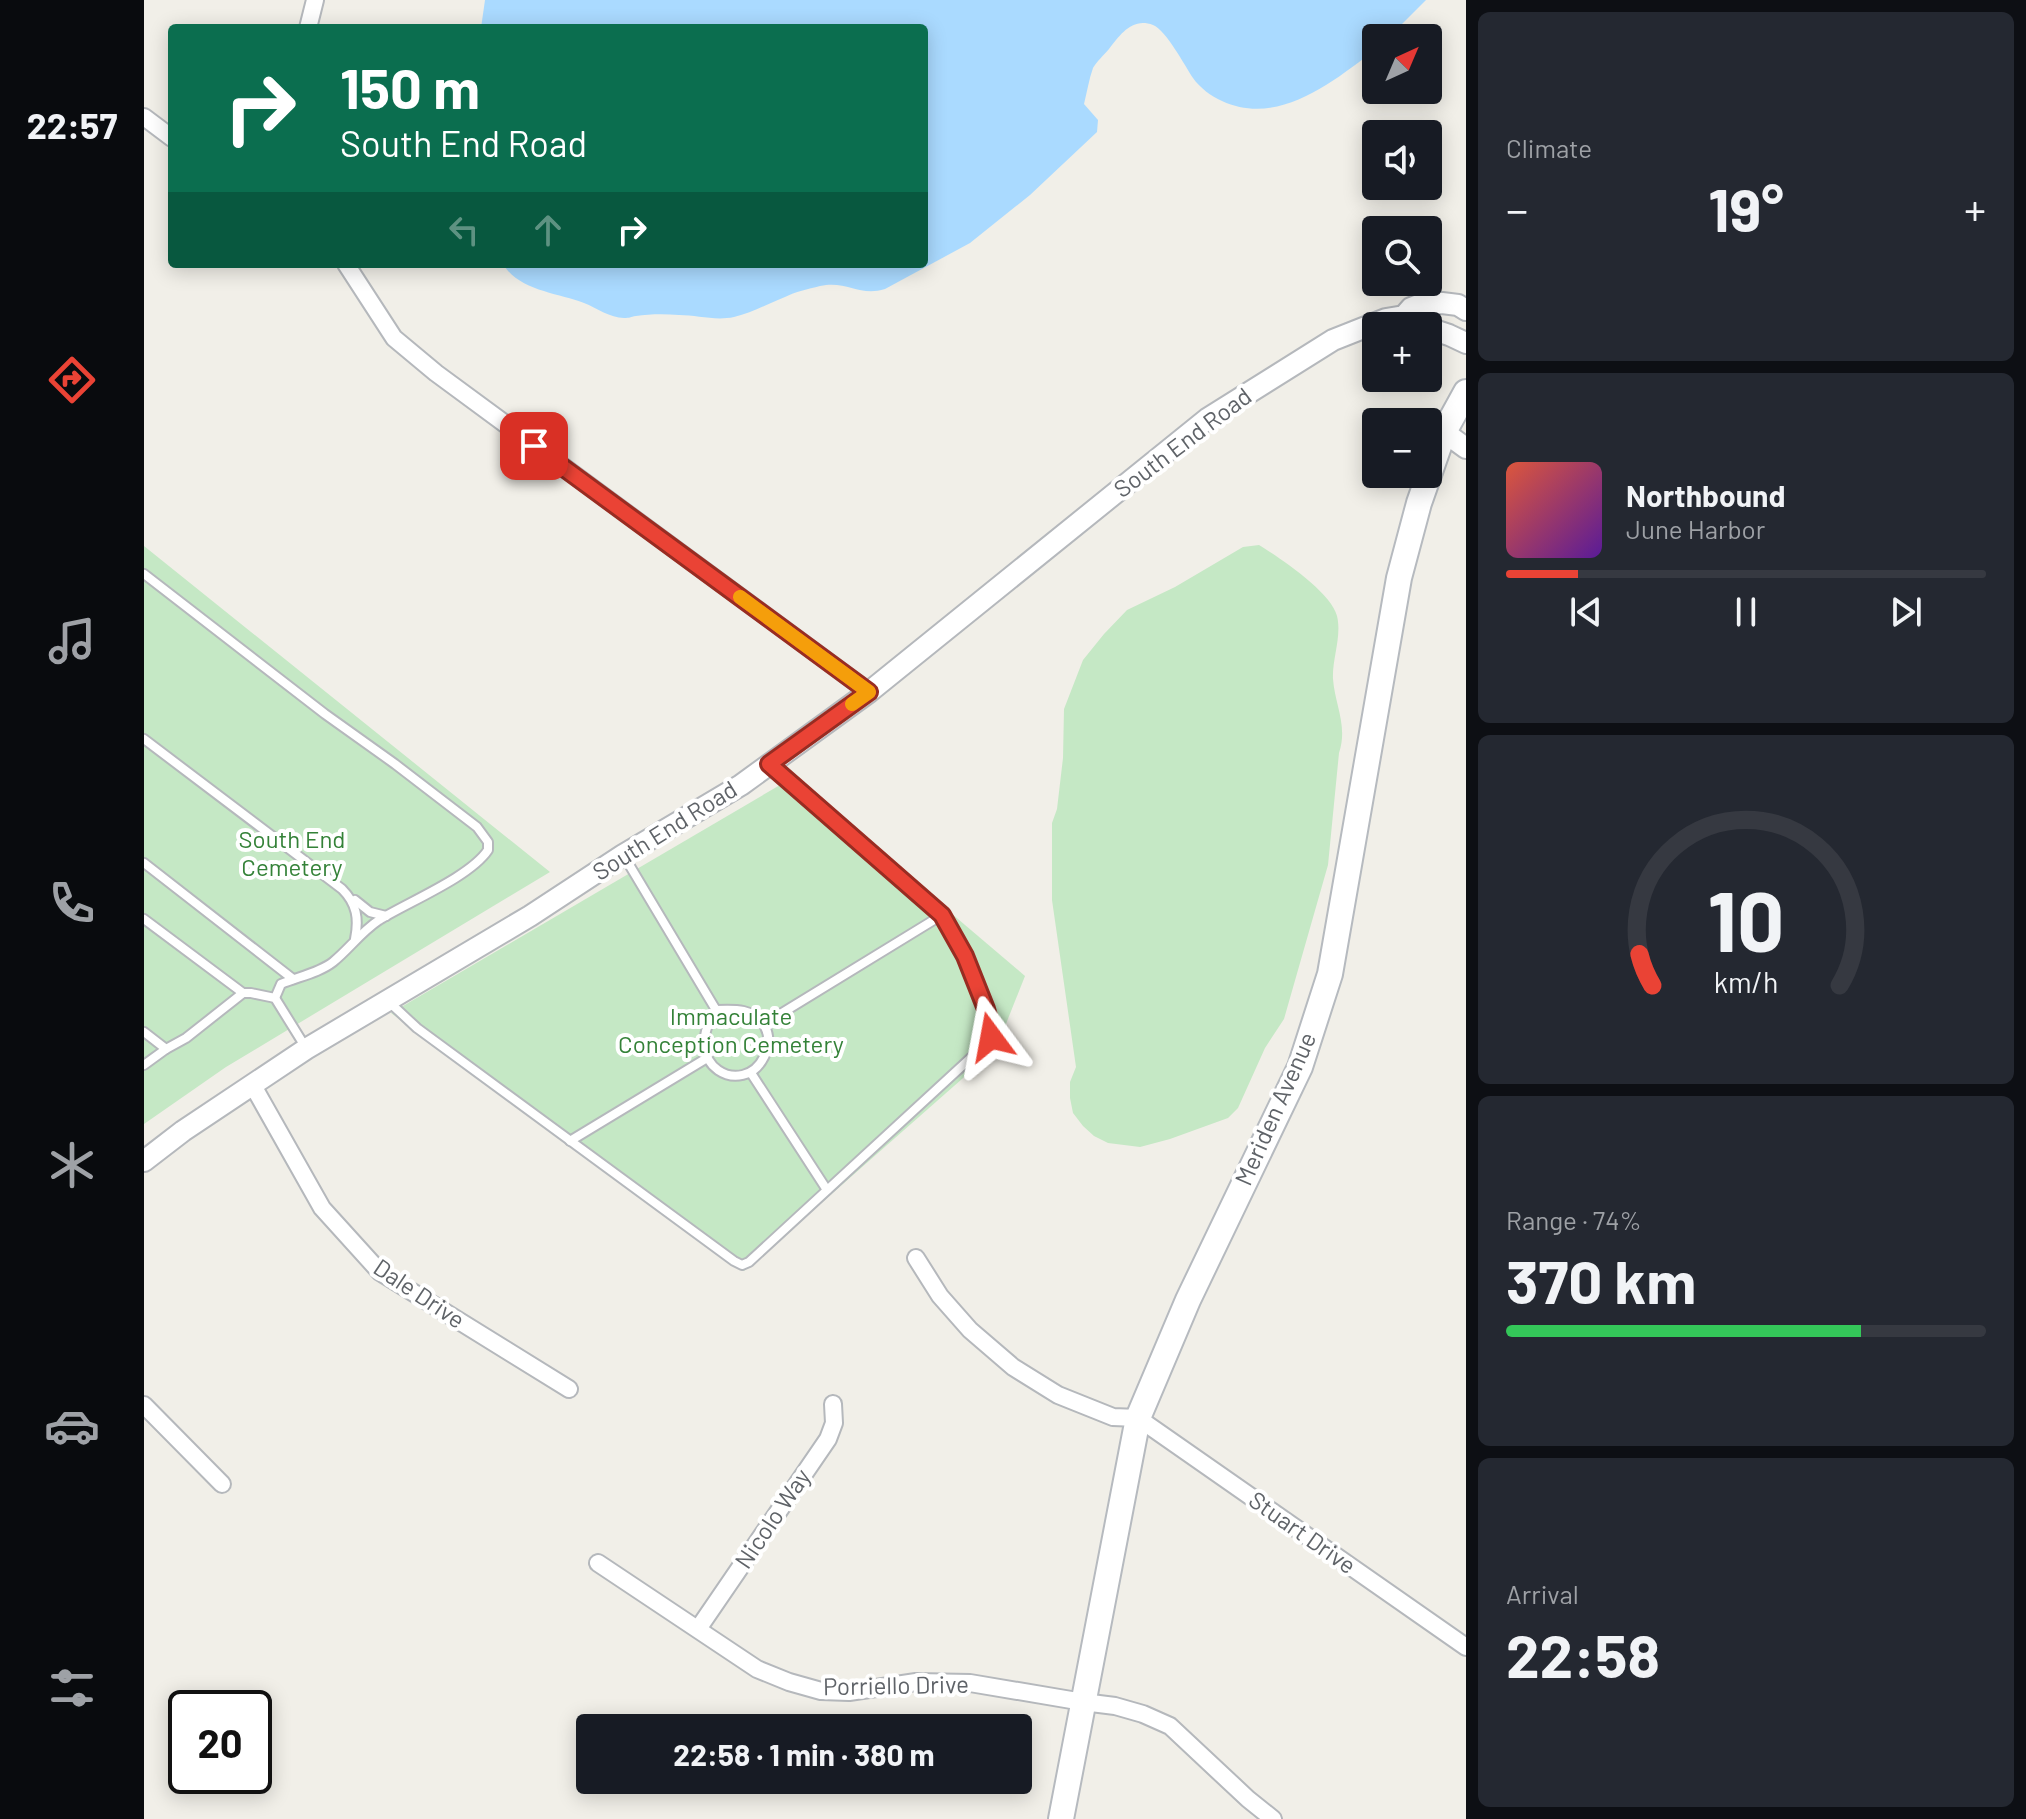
<!DOCTYPE html>
<meta charset="utf-8">
<style>
body{margin:0;font-family:Barlow,sans-serif;background:#242831;color:#f1f3f6;height:100vh;display:flex;flex-direction:column;font-size:30px;white-space:nowrap}
*{box-sizing:border-box;margin:0}
p{font-size:26px;color:#9ea1a6}
.icon{flex:none;width:44px;height:44px;fill:none;stroke:currentColor;stroke-width:2;stroke-linecap:round;stroke-linejoin:round}
.map{position:relative;flex:1;overflow:hidden}
.side{display:flex;flex-direction:column;gap:12px;padding:12px;background:#0d0f14;width:560px}
.side>*{flex:none}
.guide{position:absolute;left:24px;top:24px;width:760px;height:244px;border-radius:8px;box-shadow:0 4px 20px #0003;background:#0b6e4f;color:#fff;overflow:hidden}
.needle{width:52px;rotate:44deg}
.controls{position:absolute;left:1218px;top:24px;display:grid;gap:16px}
.controls a{display:grid;place-items:center;width:80px;height:80px;border-radius:8px;background:#171b24;box-shadow:0 4px 20px #0003;font-size:40px}
.speed{position:absolute;left:24px;top:1690px;display:flex;gap:16px;font-size:40px;font-weight:700;text-align:center}
.speed>*{display:grid;place-content:center;width:104px;height:104px;border-radius:50%;background:#171b24;box-shadow:0 4px 20px #0003;line-height:1}
.speed .limit{border:4px solid #111;border-radius:12px;background:#fff;color:#111}
.pin{position:absolute;display:grid;place-items:center;width:68px;height:68px;color:#fff;margin:-34px;border-radius:16px;box-shadow:0 4px 12px #0006}
.me{position:absolute;width:88px;margin:-44px;rotate:347deg;stroke-linejoin:round;filter:drop-shadow(0 0 6px #0008)}
.turn{display:flex;align-items:center;gap:28px;height:168px;padding:0 40px;font-size:36px}
.turn .icon{width:104px;height:104px;stroke-width:2.5}
.turn b{display:block;font-size:56px;line-height:68px}
.lanes{display:flex;align-items:center;height:76px;padding:0 40px;background:#0003;justify-content:center;gap:40px;direction:ltr}
.lanes .off{opacity:.35}
.big{font-size:60px;font-weight:700;line-height:1.1}
.side .tile{flex:1;display:flex;flex-direction:column;justify-content:center;gap:12px;min-width:0;padding:0 28px;border-radius:12px;background:#242831}
.side .dial{align-items:center;gap:0}
.dial svg{height:208px;overflow:visible;fill:none;stroke:#363941;stroke-width:7;stroke-linecap:round;text-anchor:middle}
.dial text{fill:#f1f3f6;stroke:none}
.song{display:flex;align-items:center;gap:24px}
.cover{width:96px;height:96px;border-radius:12px;background:linear-gradient(135deg,hsl(10 70% 55%),hsl(270 70% 35%))}
.played{height:8px;border-radius:4px;background:linear-gradient(90deg,#ea4335 15%,#363941 15%)}
.keys{display:flex;justify-content:space-around;direction:ltr}
.heat{display:flex;justify-content:space-between;align-items:center;font-size:44px;direction:ltr}
.charge{height:12px;border-radius:6px;background:linear-gradient(90deg,#34c759 74%,#363941 0)}
.trip{position:absolute;left:432px;top:1714px;width:456px;height:80px;border-radius:8px;background:#171b24;box-shadow:0 4px 20px #0003;font-weight:700;line-height:80px;text-align:center}
main{display:flex;flex:1;min-height:0}
.dock{display:flex;flex-direction:column;width:144px;justify-content:space-around;align-items:center;background:#090b0e;color:#9ea1a6}
.dock .icon{width:56px;height:56px}
.dock .current{color:#ea4335}
.dock b{font-size:36px;color:#f1f3f6}
.map>svg:first-child{display:block}
.green{fill:#c5e8c5}
.water{fill:#aadaff}
.lines{fill:none;stroke-linecap:round;stroke-linejoin:round}
.service-casing{stroke:#b5b8bc;stroke-width:12}
.minor-casing{stroke:#b5b8bc;stroke-width:20}
.tertiary-casing{stroke:#b5b8bc;stroke-width:24}
.secondary-casing{stroke:#b6babf;stroke-width:28}
.service{stroke:#fff;stroke-width:8}
.minor{stroke:#fff;stroke-width:16}
.tertiary{stroke:#fff;stroke-width:20}
.secondary{stroke:#fff;stroke-width:24}
.route-casing{stroke:#982c22;stroke-width:20}
.route{stroke:#ea4335;stroke-width:14}
.slow{stroke:#f59e0b;stroke-width:14}
.labels{text-anchor:middle;stroke-width:8;stroke-linejoin:round;paint-order:stroke}
.street-label{font-size:24px;fill:#5f6368;stroke:#fff}
.park-label{font-size:24px;fill:#348238;stroke:#fff}
</style>
<main>
<nav class="dock">
<b>22:57</b>
<svg class="icon current" aria-label="directions" viewBox="0 0 24 24"><path d="M12 3l9 9-9 9-9-9zM9 14v-3h6M13 9l2 2-2 2"/></svg>
<svg class="icon" aria-label="music" viewBox="0 0 24 24"><path d="M9 18V5l10-2v13"/><circle cx="6" cy="18" r="3"/><circle cx="16" cy="16" r="3"/></svg>
<svg class="icon" aria-label="phone" viewBox="0 0 24 24"><path d="M5 4h4l2 5-3 2q2 4 5 5l2-3 5 2v4C11 20 4 13 5 4z"/></svg>
<svg class="icon" aria-label="climate" viewBox="0 0 24 24"><path d="M12 3v18M4 7l16 10M4 17L20 7"/></svg>
<svg class="icon" aria-label="car" viewBox="0 0 24 24"><path d="M5 17H2v-5l4-1 3-4h7l3 4 3 1v5h-3M9 17h6M6 11h13"/><circle cx="7" cy="17" r="2"/><circle cx="17" cy="17" r="2"/></svg>
<svg class="icon" aria-label="filters" viewBox="0 0 24 24"><path d="M4 7h16M4 17h16"/><circle cx="9" cy="7" r="2"/><circle cx="15" cy="17" r="2"/></svg>
</nav>
<div class="map">
<svg width="1322" height="1819" viewBox="0 0 1322 1819">
<rect width="100%" height="100%" fill="#f1efe8"/>
<!-- green -->
<g class="green">
<path d="M1115 545C1136 558 1187 592 1193 616 1198 636 1188 659 1189 679 1191 705 1204 726 1195 753L1184 865 1140 1019 1121 1048 1094 1108 1084 1118 1026 1139 996 1147 964 1143 950 1136 939 1126 929 1113 926 1098V1082L932 1067 908 900V823L913 809 919 758 920 709 939 660 960 634 983 610 1031 587 1099 547Z"/>
<path d="M0 546 406 872 82 1067 0 1124Z"/>
<path d="M648 778 881 976 852 1049 600 1271 424 1144 247 1013Z"/>
</g>
<!-- water -->
<path class="water" d="M341 0H1282L1244 38H1232V49C1189 82 1134 127 1078 101 1067 96 1056 88 1049 78 1041 66 1022 30 1009 25 988 17 976 35 965 49 960 55 953 61 949 68 945 79 943 92 940 104L954 120 953 132 886 195 826 243 741 289C715 297 703 280 676 286 664 289 651 292 641 297 623 304 608 313 590 317 571 321 553 315 535 315 521 314 505 314 492 316 486 317 486 318 480 318 466 318 453 308 440 303 414 293 375 291 359 264H780V28H337Z"/>
<g class="lines">
<defs>
<g id="service">
<path d="M0 574 181 714 251 764 333 827 344 842V850C326 877 264 902 235 920 217 932 205 949 189 962 175 973 153 977 137 984L131 998"/>
<path d="M0 739 198 889C213 904 215 919 211 939"/>
<path d="M480 856 572 1010C590 1009 611 1008 621 1027 626 1036 625 1048 620 1057 600 1098 534 1067 572 1010"/>
<path d="M0 863 149 979"/>
<path d="M211 900 226 912 242 916"/>
<path d="M0 919 99 993"/>
<path d="M244 1001 273 1028 590 1261 598 1265 605 1262 843 1043 847 1037V1026L842 1009 821 956 798 915 626 765"/>
<path d="M620 1024 798 915"/>
<path d="M0 1032 22 1049 42 1038 99 993H107L131 998 162 1048"/>
<path d="M0 1065 22 1049"/>
<path d="M607 1073 683 1190"/>
<path d="M426 1141 563 1058"/>
</g>
<g id="minor">
<path d="M164 28 171 0"/>
<path d="M0 117 28 138"/>
<path d="M202 264 250 338 292 373 725 692"/>
<path d="M108 1084 178 1208 236 1272 425 1389"/>
<path d="M772 1258 796 1296 826 1330 869 1367 914 1395 969 1417 994 1418 1322 1647"/>
<path d="M0 1405 78 1484"/>
<path d="M454 1563 613 1669 645 1682 677 1691 705 1692 772 1682 826 1683 939 1702 971 1706 999 1714 1026 1726 1104 1799 1129 1819"/>
<path d="M554 1629 684 1439 690 1423 689 1404"/>
</g>
<g id="tertiary">
<path d="M1284 328 1305 335 1322 343"/>
<path d="M1300 432 1322 448"/>
<path d="M0 1161 39 1131 162 1049 386 916 479 855 597 785 725 692 1063 419 1189 340 1242 319 1260 316 1267 308 1277 304 1298 303 1314 305 1322 310"/>
</g>
<path id="secondary" d="M917 1819 994 1418 1044 1300 1156 1067 1186 974 1255 578 1275 503 1300 432 1322 392"/>
</defs>
<!-- service casing -->
<use href="#service" class="service-casing"/>
<!-- minor casing -->
<use href="#minor" class="minor-casing"/>
<!-- tertiary casing -->
<use href="#tertiary" class="tertiary-casing"/>
<!-- secondary casing -->
<use href="#secondary" class="secondary-casing"/>
<!-- service -->
<use href="#service" class="service"/>
<!-- minor -->
<use href="#minor" class="minor"/>
<!-- tertiary -->
<use href="#tertiary" class="tertiary"/>
<!-- secondary -->
<use href="#secondary" class="secondary"/>
</g>
<g class="lines">
<defs>
<path id="route" d="M390 446 725 692 625 764 798 915 821 956 842 1009 847 1026V1037"/>
</defs>
<!-- route casing -->
<use href="#route" class="route-casing"/>
<!-- route -->
<use href="#route" class="route"/>
<!-- slow -->
<path class="slow" d="M596 597 725 692 708 704"/>
</g>
<g class="labels">
<!-- street labels -->
<g class="street-label">
<text transform="translate(1039 443) rotate(-37)" y="8">South End Road</text>
<text transform="translate(521 831) rotate(-32)" y="8">South End Road</text>
<text transform="translate(1132 1109) rotate(-66)" y="8">Meriden Avenue</text>
<text transform="translate(275 1294) rotate(34)" y="8">Dale Drive</text>
<text transform="translate(629 1519) rotate(-56)" y="8">Nicolo Way</text>
<text transform="translate(1158 1533) rotate(35)" y="8">Stuart Drive</text>
<text transform="translate(752 1686) rotate(-1)" y="8">Porriello Drive</text>
</g>
<!-- park labels -->
<g class="park-label">
<text x="148" y="848">South End<tspan x="148" dy="28">Cemetery</tspan></text>
<text x="587" y="1025">Immaculate<tspan x="587" dy="28">Conception Cemetery</tspan></text>
</g>
</g>
</svg>
<div class="controls">
<a><svg class="needle" viewBox="-14 -14 28 28"><path d="M0-13l5 13h-10z" fill="#e53935"/><path d="M0 13l5-13h-10z" fill="#9ea1a6"/></svg></a>
<a><svg class="icon" aria-label="sound" viewBox="0 0 24 24"><path d="M4 9h4l5-4v14l-5-4H4zM17 9q2 3 0 6"/></svg></a>
<a><svg class="icon" aria-label="search" viewBox="0 0 24 24"><circle cx="10" cy="10" r="6"/><path d="M15 15l6 6"/></svg></a>
<a>+</a>
<a>−</a>
</div>
<div class="speed"><div class="limit">20</div></div>
<div class="pin" style="left:390px;top:446px;background:#d93025"><svg class="icon" aria-label="arrive" viewBox="0 0 24 24"><path d="M6 21V4h12l-3 4 3 4H6"/></svg></div>
<svg class="me" style="left:847px;top:1037px" viewBox="-20 -20 40 40"><path d="M0-17L14 15 0 8-14 15z" fill="#ea4335" stroke="#fff" stroke-width="4"/></svg>
<div class="trip">22:58 · 1 min · 380 m</div>
<div class="guide">
<div class="turn"><svg class="icon" aria-label="right" viewBox="0 0 24 24"><path d="M7 20v-9h11M14 6l5 5-5 5"/></svg><div><b>150 m</b>South End Road</div></div>
<div class="lanes"><svg class="icon off" aria-label="left" viewBox="0 0 24 24"><path d="M17 20v-9H6M10 6l-5 5 5 5"/></svg><svg class="icon off" aria-label="ahead" viewBox="0 0 24 24"><path d="M12 20V5M6 11l6-6 6 6"/></svg><svg class="icon" aria-label="right" viewBox="0 0 24 24"><path d="M7 20v-9h11M14 6l5 5-5 5"/></svg></div>
</div>
</div>
<section class="side">
<div class="tile"><p>Climate</p>
<div class="heat"><a>−</a><b class="big">19°</b><a>+</a></div>
</div>
<div class="tile">
<div class="song"><i class="cover"></i><div><b>Northbound</b><p>June Harbor</p></div></div>
<div class="played"></div>
<div class="keys"><svg class="icon" aria-label="previous" viewBox="0 0 24 24"><path d="M18 5L8 12l10 7zM5 5v14"/></svg><svg class="icon" aria-label="pause" viewBox="0 0 24 24"><path d="M8 5v14M16 5v14"/></svg><svg class="icon" aria-label="next" viewBox="0 0 24 24"><path d="M6 5l10 7-10 7zM19 5v14"/></svg></div>
</div>
<div class="tile dial"><svg viewBox="0 0 100 80">
<path d="M14 69A42 42 0 1 1 86 69"/>
<path d="M14 69A42 42 0 0 1 9 57" stroke="#ea4335"/>
<text x="50" y="56" font-size="32" font-weight="700">10</text>
<text x="50" y="72" font-size="11">km/h</text>
</svg></div>
<div class="tile"><p>Range · 74%</p><b class="big">370 km</b><div class="charge"></div></div>
<div class="tile"><p>Arrival</p><b class="big">22:58</b></div>
</section>
</main>
